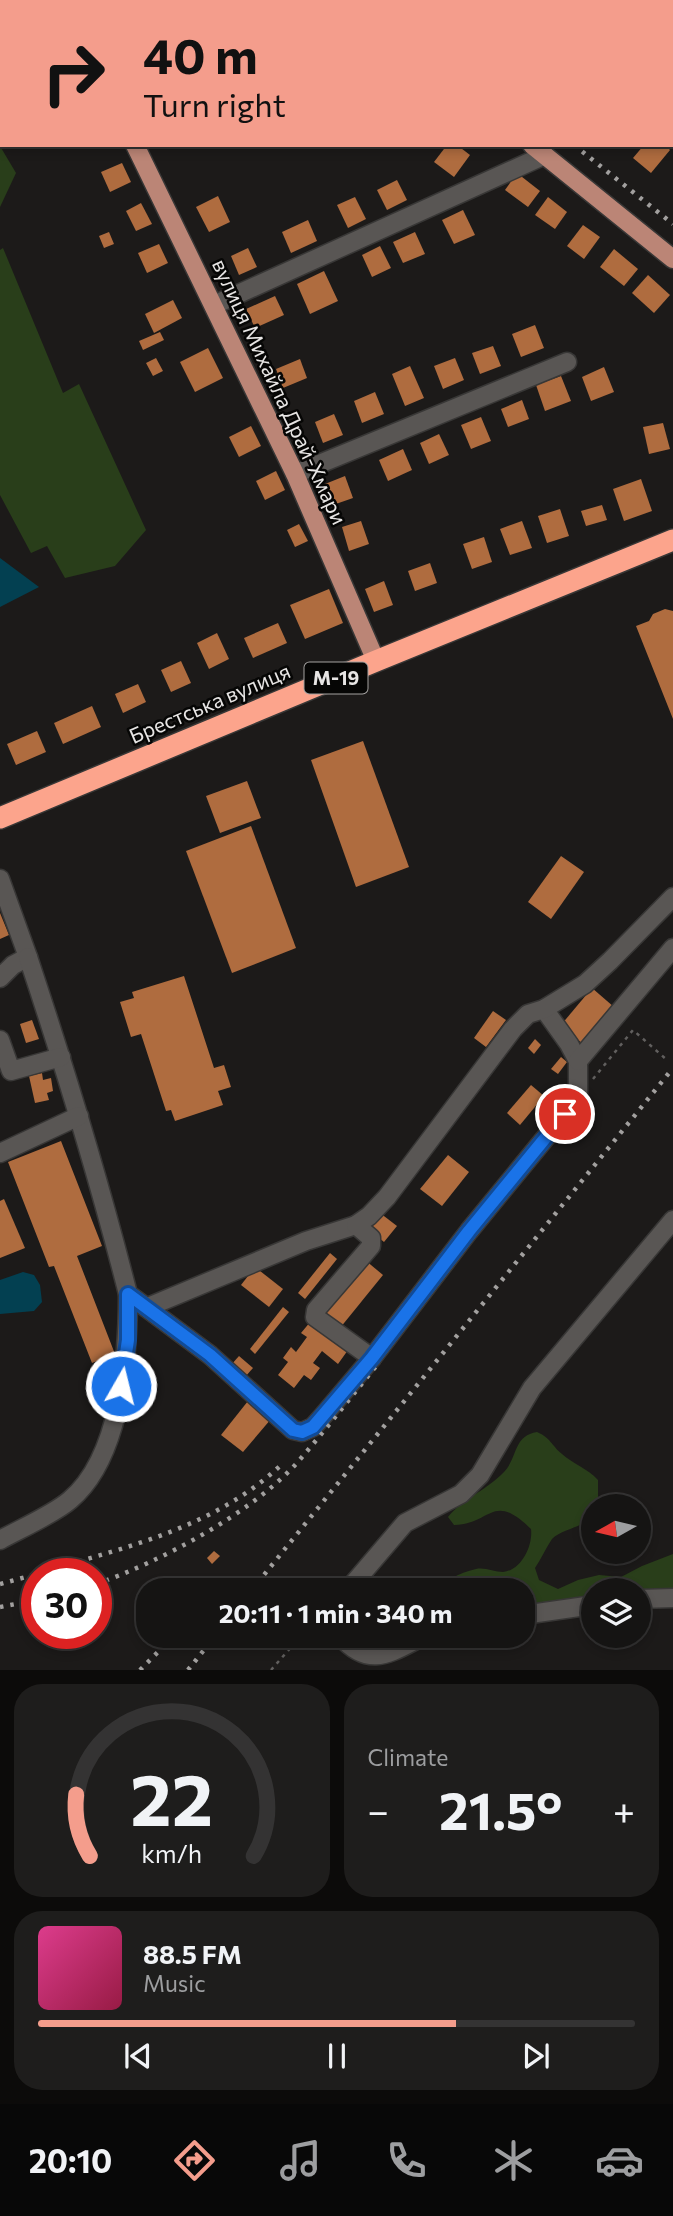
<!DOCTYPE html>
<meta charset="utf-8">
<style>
body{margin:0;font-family:Commissioner,sans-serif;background:#1e1d1c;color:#f1f3f6;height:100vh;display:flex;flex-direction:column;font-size:26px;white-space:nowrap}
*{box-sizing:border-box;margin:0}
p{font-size:23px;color:#9d9ea0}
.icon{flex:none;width:38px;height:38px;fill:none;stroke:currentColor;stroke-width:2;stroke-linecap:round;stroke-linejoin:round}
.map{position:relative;height:1670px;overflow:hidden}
.panel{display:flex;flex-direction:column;gap:14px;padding:14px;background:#0c0b0a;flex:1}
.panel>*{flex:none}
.guide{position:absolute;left:0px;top:0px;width:674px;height:147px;box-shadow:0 4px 10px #0003,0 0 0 2px #343333;background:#f49d8c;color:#111;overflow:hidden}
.needle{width:46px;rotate:262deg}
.tools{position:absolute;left:581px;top:1494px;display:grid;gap:14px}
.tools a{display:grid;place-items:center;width:70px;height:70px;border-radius:50%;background:#151413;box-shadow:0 4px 10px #0003,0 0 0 2px #343333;font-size:35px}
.speed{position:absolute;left:21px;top:1558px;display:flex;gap:14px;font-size:35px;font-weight:700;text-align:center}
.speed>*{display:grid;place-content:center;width:91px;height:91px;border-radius:50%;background:#151413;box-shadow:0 4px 10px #0003,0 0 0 2px #343333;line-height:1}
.speed .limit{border:10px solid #d22;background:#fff;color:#111}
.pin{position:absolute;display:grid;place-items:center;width:60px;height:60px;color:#fff;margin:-30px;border:4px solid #fff;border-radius:50%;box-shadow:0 2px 7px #0007}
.me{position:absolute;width:77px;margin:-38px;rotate:8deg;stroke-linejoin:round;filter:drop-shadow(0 0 5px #0008)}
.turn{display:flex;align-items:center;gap:24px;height:147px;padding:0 28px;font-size:32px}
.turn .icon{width:91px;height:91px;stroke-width:2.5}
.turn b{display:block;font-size:49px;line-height:60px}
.big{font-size:52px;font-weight:700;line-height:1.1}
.panel .tile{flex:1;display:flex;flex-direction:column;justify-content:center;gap:10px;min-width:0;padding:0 24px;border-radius:28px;background:#1e1d1c}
.panel .dial{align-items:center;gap:0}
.dial svg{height:182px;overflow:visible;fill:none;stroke:#343333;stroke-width:7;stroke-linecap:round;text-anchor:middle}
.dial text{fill:#f1f3f6;stroke:none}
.song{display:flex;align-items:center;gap:21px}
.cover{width:84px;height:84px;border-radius:10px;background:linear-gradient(135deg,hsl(330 70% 55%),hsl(340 70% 35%))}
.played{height:7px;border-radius:4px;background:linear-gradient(90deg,#f49d8c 70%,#343333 70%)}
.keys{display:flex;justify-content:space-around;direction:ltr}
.heat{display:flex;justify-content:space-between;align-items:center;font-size:38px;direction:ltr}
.panel .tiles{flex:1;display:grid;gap:14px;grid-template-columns:1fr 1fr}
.tile:last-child{grid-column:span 2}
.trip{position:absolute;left:136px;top:1578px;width:399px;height:70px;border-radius:28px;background:#151413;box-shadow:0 4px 10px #0003,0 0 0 2px #343333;font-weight:700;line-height:70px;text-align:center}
.tab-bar{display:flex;height:112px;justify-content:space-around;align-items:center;background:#080808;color:#9d9ea0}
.tab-bar .icon{width:49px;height:49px}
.tab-bar .current{color:#f49d8c}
.tab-bar b{font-size:32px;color:#f1f3f6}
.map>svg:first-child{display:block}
.green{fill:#293e1a}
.water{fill:#034051}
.building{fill:#af6c3f}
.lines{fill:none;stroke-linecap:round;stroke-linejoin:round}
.minor-casing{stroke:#383736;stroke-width:21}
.major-casing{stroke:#383736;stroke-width:21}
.highway-casing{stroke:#383736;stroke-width:24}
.path{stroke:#615f5e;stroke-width:2.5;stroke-dasharray:3.5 5;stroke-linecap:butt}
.minor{stroke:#595654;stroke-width:18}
.major{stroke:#bb8576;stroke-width:18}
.highway{stroke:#fca48c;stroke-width:21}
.rail{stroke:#a2a09f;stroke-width:4.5;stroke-dasharray:3.5 7;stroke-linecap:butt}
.route-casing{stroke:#114b97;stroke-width:18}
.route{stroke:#1a73e8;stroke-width:12}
.labels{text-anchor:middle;stroke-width:5;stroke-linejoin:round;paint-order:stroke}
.shield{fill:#060605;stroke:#a4a2a1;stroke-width:2}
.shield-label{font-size:19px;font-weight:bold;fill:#e7e5e4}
.street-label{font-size:21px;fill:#e7e5e4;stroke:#060605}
</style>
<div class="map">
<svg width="673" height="1670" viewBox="0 0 673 1670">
<rect width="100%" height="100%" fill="#1c1a19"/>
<!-- green -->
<g class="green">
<path d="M0 146 16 173 0 207Z"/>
<path d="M3 248 63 393 79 384 146 530 115 566 65 578 47 546 31 553 0 495V250Z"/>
<path d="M537 1432C551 1438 551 1445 562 1454 573 1464 587 1468 598 1480V1506L593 1507C593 1528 563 1527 552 1539 546 1548 541 1559 535 1568L539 1580 558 1589 578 1580 599 1575 621 1577 642 1566 673 1554V1593L593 1591V1600L523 1610V1591H430C445 1582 458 1573 476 1569 485 1567 494 1572 503 1572 522 1570 533 1545 531 1529 492 1491 492 1524 454 1525L448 1517C462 1499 487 1490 504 1472 518 1457 513 1436 537 1432Z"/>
<path d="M374 1582 385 1583 394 1591H364L365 1587Z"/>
</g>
<!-- water -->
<g class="water">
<path d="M0 558 39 587 0 607Z"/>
<path d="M23 1272 34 1275 40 1285 42 1302 34 1311 0 1314V1280Z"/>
</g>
<!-- building -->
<g class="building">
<path d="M447 145H457L470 155 454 177 434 162Z"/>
<path d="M644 145H665L670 150 651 173 633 158Z"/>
<path d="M122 163 131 182 110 192 101 172Z"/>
<path d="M517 173 540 191 528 207 505 190Z"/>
<path d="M397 180 407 200 387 210 377 190Z"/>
<path d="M218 196 230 222 209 232 196 207Z"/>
<path d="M355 197 366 219 348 228 337 205Z"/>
<path d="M548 197 567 212 555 229 535 215Z"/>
<path d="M141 203 152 224 136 231 126 211Z"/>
<path d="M463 210 475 235 454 244 442 220Z"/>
<path d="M308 220 317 241 291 253 282 232Z"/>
<path d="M583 225 600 237 584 259 567 246Z"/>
<path d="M109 232 114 244 104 248 99 236Z"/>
<path d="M415 232 425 254 403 263 393 242Z"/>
<path d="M159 244 168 263 147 273 138 253Z"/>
<path d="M380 246 391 268 372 277 362 255Z"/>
<path d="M248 248 257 267 239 275 231 256Z"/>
<path d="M614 249 638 269 624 286 600 267Z"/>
<path d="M324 271 338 301 310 314 297 284Z"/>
<path d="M648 275 670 295 654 313 632 293Z"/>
<path d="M275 296 284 315 255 328 246 309Z"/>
<path d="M173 300 182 318 154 333 145 314Z"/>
<path d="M535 325 544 348 521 357 512 334Z"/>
<path d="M160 332 164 340 143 350 139 341Z"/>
<path d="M493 346 501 366 480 374 472 353Z"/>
<path d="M208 348 223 378 195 392 180 362Z"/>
<path d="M156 358 163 371 153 376 146 363Z"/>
<path d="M455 358 464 380 443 389 434 366Z"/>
<path d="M300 359 307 378 283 388 276 369Z"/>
<path d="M410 366 424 398 405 406 392 374Z"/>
<path d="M604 367 614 392 591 401 582 377Z"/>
<path d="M561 376 571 401 545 411 536 385Z"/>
<path d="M375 392 384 414 362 423 354 401Z"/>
<path d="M522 400 529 419 508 427 501 409Z"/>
<path d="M334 414 343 435 323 443 315 422Z"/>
<path d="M481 417 491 441 471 449 461 425Z"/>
<path d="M663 423 670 449 649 454 643 427Z"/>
<path d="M251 426 261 446 239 457 229 437Z"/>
<path d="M439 434 449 455 429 464 420 443Z"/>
<path d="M403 449 412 470 388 481 379 460Z"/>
<path d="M276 471 285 490 265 500 256 481Z"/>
<path d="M345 476 353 498 333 505 325 484Z"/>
<path d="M641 479 652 511 624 521 613 489Z"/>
<path d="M602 505 607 520 586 526 581 511Z"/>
<path d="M560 509 569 536 547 543 538 516Z"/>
<path d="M361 521 369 544 349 551 342 527Z"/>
<path d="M522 521 532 548 510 555 500 529Z"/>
<path d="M299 524 308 541 295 547 287 530Z"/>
<path d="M484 537 492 562 472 569 463 544Z"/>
<path d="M430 563 437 583 415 591 408 571Z"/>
<path d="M384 581 393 605 374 612 365 589Z"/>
<path d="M329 589 343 623 305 639 290 605Z"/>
<path d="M665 609 673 611V719L636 626 649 621 653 614Z"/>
<path d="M278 623 287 643 253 658 244 638Z"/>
<path d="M217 633 229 659 209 669 197 643Z"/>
<path d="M181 661 191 683 171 692 161 670Z"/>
<path d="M138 684 146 702 123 713 115 694Z"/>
<path d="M92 706 101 727 63 744 54 723Z"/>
<path d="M37 731 46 752 16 765 7 744Z"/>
<path d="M363 741 409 867 356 887 311 760Z"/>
<path d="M247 781 261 818 220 833 206 796Z"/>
<path d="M251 826 296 948 232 973 186 851Z"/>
<path d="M561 856 584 872 551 919 528 902Z"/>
<path d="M0 913 9 935 0 939Z"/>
<path d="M184 976 214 1068 224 1065 231 1087 218 1091 223 1105 175 1121 171 1110 166 1111 141 1034 131 1037 120 1002 134 998 132 992Z"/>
<path d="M592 988 614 1007 583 1044 561 1025Z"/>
<path d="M493 1011 506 1020 486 1047 474 1038Z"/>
<path d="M32 1020 39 1039 26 1043 20 1024Z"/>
<path d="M535 1039 541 1045 534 1054 528 1048Z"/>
<path d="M561 1057 567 1062 558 1074 551 1069Z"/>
<path d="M42 1073 43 1080 51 1078 53 1091 47 1093 49 1100 35 1103 29 1076Z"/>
<path d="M531 1085 544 1096 520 1125 507 1113Z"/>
<path d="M61 1141 102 1246 77 1256 115 1354 92 1363 54 1266 49 1267 8 1162Z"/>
<path d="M448 1155 469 1172 442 1206 420 1189Z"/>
<path d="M4 1199 25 1248 0 1258V1201Z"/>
<path d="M380 1213 397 1226 384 1242 367 1228Z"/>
<path d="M330 1253 337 1259 305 1299 298 1293Z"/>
<path d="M365 1260 383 1275 340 1328 322 1313Z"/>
<path d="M255 1267 283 1289 269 1307 241 1285Z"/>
<path d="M283 1307 289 1312 255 1354 250 1349Z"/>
<path d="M311 1321 348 1350 338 1364 322 1351 313 1363 320 1368 311 1380 304 1375 294 1388 278 1375 288 1362 283 1358 291 1347 296 1352 307 1337 301 1333Z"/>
<path d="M239 1356 253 1368 245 1377 231 1365Z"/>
<path d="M248 1401 271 1419 243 1452 221 1435Z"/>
<path d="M214 1551 220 1556 212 1564 207 1558Z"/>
<path d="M86 1567 88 1573H77L76 1570Z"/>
</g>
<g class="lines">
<defs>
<g id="minor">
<path d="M366 2 367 0"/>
<path d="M214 305 545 155"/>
<path d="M295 474 567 362"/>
<path d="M0 879 28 957 13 965 0 978"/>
<path d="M28 957C65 1068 99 1180 128 1294L210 1355 293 1430 302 1432 313 1427 322 1417 372 1358 469 1231 578 1098V1061L569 1044 544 1009"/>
<path d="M0 1040 11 1071 61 1057"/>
<path d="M578 1061 673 948"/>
<path d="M0 1153 79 1116"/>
<path d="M148 1307 306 1241 356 1225"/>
<path d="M372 1358 315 1317 316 1310 371 1246V1238L356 1225 369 1216 387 1197 513 1029 528 1014 544 1009 585 984 610 961 673 897"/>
<path d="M0 1540C20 1529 54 1514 70 1500 121 1457 128 1356 128 1294"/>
<path d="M347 1591 405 1523 461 1494 480 1475 532 1388 673 1220"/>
<path d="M639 1599 673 1598"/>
<path d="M523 1615 593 1605"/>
<path d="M340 1636C370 1670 391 1652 424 1636"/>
</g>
<g id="major">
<path d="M64 0 65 2"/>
<path d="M349 0 351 2"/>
<path d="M135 145 295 474 376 661"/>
<path d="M532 145 673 259"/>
</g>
<path id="highway" d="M0 818 376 661 673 540"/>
</defs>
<!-- minor casing -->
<use href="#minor" class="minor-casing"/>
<!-- major casing -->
<use href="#major" class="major-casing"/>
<!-- highway casing -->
<use href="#highway" class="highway-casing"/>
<!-- path -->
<g class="path">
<path d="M593 1079 633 1030 667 1060"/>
<path d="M271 1670 301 1636"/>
</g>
<!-- minor -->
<use href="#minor" class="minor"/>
<!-- major -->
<use href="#major" class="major"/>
<!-- highway -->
<use href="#highway" class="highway"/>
<!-- rail -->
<g class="rail">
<path d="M393 0 395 2"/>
<path d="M574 145 673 224"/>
<path d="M38 1573C124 1548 214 1528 281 1465"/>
<path d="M0 1584 37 1574"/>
<path d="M96 1584C160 1562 250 1514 296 1464 324 1432 350 1398 377 1365"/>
<path d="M251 1591 673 1068"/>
<path d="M0 1607 37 1600"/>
<path d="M140 1670 164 1646"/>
<path d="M188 1670 215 1636"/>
</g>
</g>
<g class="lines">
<defs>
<path id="route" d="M121 1386 128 1340V1294L210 1355 293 1430 302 1432 313 1427 372 1358 469 1231 565 1114"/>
</defs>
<!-- route casing -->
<use href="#route" class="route-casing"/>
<!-- route -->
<use href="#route" class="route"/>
</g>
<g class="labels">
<!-- shield labels -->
<rect class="shield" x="304.5" y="662.5" width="63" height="31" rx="5"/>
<g class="shield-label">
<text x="336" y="685">М-19</text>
</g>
<!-- street labels -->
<g class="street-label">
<text transform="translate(279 392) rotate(65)" y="7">вулиця Михайла Драй-Хмари</text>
<text transform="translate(210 704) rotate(-23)" y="7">Брестська вулиця</text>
</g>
</g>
</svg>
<div class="tools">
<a><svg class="needle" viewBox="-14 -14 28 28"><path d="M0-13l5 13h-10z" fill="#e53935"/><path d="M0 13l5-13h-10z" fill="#9d9ea0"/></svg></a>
<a><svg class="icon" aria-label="layers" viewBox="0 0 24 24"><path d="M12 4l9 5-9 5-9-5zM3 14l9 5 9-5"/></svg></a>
</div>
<div class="speed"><div class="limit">30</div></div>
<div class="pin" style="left:565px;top:1114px;background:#d93025"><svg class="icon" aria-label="arrive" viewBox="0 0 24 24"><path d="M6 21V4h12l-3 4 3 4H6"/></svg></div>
<svg class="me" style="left:121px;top:1386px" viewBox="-20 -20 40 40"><circle r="17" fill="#1a73e8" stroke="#fff" stroke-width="3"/><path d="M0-11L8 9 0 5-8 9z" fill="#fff"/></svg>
<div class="trip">20:11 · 1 min · 340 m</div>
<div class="guide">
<div class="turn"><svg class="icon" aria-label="right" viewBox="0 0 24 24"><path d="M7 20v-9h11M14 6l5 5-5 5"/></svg><div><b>40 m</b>Turn right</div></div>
</div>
</div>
<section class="panel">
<div class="tiles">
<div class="tile dial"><svg viewBox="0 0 100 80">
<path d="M14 69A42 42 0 1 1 86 69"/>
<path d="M14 69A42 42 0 0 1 8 42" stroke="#f49d8c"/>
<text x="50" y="56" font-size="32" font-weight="700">22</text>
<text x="50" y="72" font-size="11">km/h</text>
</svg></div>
<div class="tile"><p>Climate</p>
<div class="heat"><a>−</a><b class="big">21.5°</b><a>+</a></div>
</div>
<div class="tile">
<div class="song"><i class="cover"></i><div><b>88.5 FM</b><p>Music</p></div></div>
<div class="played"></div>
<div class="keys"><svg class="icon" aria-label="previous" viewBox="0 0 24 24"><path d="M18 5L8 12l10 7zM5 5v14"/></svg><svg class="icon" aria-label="pause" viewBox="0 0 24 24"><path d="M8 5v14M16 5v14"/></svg><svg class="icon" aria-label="next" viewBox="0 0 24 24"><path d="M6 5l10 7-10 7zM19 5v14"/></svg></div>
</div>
</div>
</section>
<nav class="tab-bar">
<b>20:10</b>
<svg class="icon current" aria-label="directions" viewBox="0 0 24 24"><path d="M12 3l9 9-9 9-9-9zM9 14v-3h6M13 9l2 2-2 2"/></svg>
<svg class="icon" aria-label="music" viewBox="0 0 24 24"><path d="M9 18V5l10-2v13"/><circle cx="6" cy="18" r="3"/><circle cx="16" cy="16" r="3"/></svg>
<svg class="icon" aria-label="phone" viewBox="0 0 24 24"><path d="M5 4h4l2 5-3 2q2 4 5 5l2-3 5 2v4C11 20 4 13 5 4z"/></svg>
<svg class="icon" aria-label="climate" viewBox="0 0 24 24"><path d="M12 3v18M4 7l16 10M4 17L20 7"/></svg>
<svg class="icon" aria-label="car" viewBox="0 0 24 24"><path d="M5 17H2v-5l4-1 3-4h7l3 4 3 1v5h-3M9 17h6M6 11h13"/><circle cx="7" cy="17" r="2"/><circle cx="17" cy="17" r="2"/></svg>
</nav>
